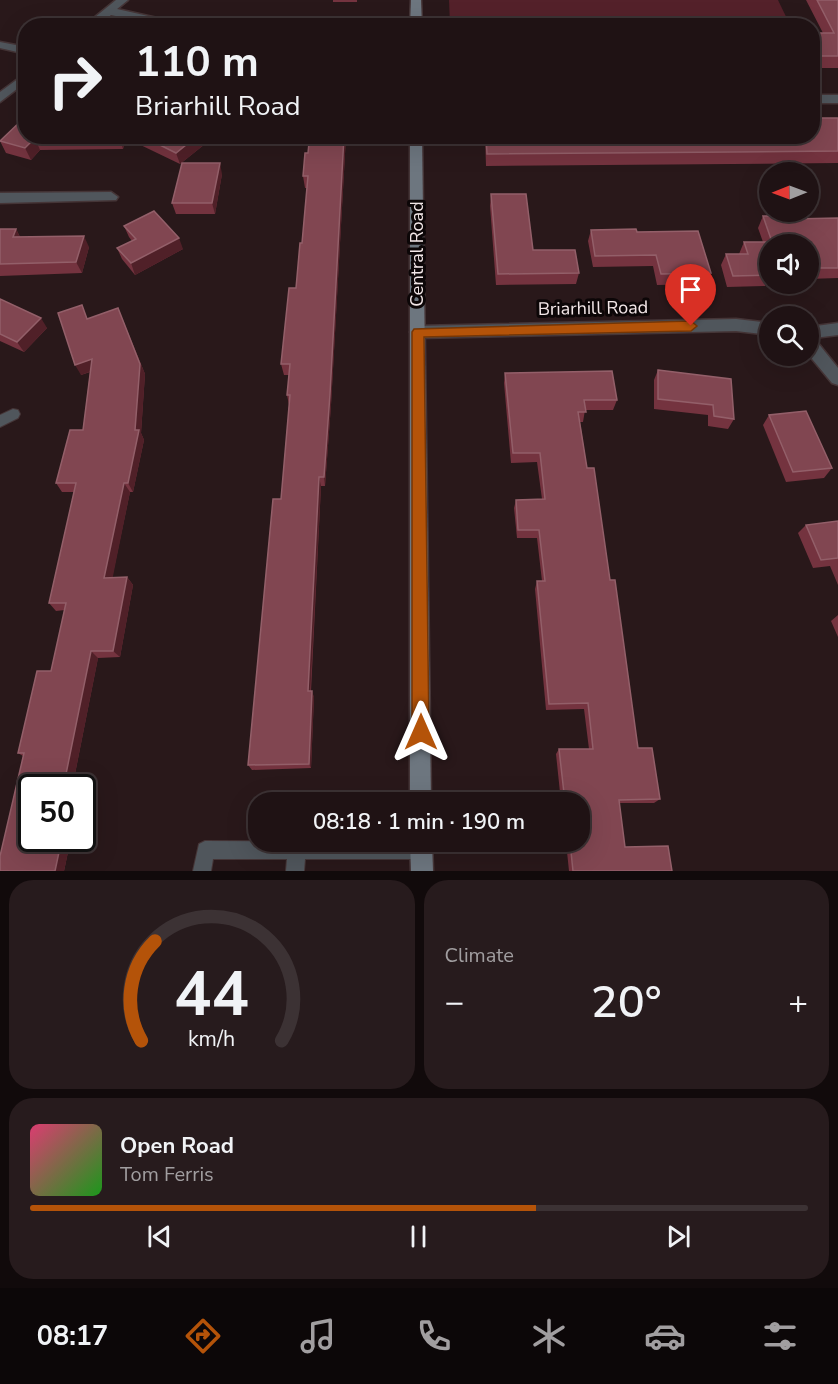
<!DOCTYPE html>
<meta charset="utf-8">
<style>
body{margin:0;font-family:"Nunito Sans",sans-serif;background:#271b1d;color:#f1f3f6;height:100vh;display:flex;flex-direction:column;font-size:22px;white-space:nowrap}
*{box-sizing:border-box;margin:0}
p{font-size:20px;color:#a19ea0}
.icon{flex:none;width:33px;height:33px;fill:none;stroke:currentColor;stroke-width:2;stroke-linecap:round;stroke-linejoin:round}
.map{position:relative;height:871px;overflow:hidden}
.drawer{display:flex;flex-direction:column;gap:9px;padding:9px;background:#110a0b;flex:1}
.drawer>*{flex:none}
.hud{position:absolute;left:18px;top:18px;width:802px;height:126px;border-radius:24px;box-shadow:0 6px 24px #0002,0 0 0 2px #3c3234;background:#1f1214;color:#f1f3f6;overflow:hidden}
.needle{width:39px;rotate:269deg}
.fabs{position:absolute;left:759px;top:162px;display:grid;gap:12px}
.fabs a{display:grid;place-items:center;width:60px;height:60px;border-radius:50%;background:#1f1214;box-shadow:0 6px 24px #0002,0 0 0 2px #3c3234;font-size:30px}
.speed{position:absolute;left:18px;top:774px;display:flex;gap:12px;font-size:30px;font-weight:700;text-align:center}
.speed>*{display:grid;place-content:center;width:78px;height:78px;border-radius:50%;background:#1f1214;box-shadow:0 6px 24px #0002,0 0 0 2px #3c3234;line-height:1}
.speed .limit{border:3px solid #111;border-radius:9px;background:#fff;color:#111}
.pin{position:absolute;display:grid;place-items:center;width:51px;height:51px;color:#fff;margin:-62px -26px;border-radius:50% 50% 50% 0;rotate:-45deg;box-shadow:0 0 6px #0007}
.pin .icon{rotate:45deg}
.me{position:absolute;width:66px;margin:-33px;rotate:0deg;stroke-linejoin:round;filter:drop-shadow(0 0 4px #0008)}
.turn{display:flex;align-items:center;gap:21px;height:126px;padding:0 18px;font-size:27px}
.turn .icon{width:78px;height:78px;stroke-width:2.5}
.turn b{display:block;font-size:42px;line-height:51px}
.big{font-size:45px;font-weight:600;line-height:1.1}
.drawer .tile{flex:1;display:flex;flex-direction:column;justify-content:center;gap:9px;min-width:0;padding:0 21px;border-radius:24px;background:#271b1d}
.drawer .dial{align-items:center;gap:0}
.dial svg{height:156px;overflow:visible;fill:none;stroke:#3c3234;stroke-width:7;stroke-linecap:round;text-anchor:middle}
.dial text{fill:#f1f3f6;stroke:none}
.song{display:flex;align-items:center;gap:18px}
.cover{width:72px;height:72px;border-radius:9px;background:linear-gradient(135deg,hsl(340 70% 55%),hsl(120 70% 35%))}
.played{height:6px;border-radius:3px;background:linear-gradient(90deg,#b45309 65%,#3c3234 65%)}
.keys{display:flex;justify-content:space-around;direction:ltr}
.heat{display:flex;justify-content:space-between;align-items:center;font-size:33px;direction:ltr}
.drawer .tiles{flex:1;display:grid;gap:9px;grid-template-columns:1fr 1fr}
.tile:last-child{grid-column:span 2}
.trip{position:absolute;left:248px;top:792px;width:342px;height:60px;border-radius:24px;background:#1f1214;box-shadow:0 6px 24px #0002,0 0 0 2px #3c3234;font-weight:600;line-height:60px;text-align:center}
.tab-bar{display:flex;height:96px;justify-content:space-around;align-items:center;background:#0c0708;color:#a19ea0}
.tab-bar .icon{width:42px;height:42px}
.tab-bar .on{color:#b45309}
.tab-bar b{font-size:27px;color:#f1f3f6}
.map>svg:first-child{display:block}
.green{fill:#54212a}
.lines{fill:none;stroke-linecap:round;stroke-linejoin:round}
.service-casing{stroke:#453537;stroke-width:2}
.minor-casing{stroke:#453537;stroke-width:3}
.secondary-casing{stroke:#453537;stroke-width:3}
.service{fill:#50565c;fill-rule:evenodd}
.minor{fill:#50565c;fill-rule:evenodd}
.secondary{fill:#6d767f;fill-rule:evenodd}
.wall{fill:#74333f}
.shaded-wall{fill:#502028}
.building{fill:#814651;stroke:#935f69;stroke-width:1.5}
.route{fill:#b45309;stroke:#753606;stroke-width:1.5}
.labels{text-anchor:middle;stroke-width:6;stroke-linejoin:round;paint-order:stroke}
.street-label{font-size:18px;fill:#f3e7e8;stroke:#0c0607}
</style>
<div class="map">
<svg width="838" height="871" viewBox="0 0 838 871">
<rect width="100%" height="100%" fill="#29181a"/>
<!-- green -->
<path class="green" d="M449 0H778L790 25H450Z"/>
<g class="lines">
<defs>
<g id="service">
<path d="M13 409 18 410 20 414 18 418 0 427V415Z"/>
<path d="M205 841 423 842 428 844 431 850 428 856 422 859H305L304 871H286L287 859H213L211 871H193L199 844Z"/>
</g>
<g id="minor">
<path d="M116 0H128L117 9 166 20 265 23 270 26H162L111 15 97 26H84Z"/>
<path d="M416 21 420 22 421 26H318L323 23Z"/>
<path d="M0 42 26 47V54L0 48Z"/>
<path d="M26 73V82L0 102V92Z"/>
<rect x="813" y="95" width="25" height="8"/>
<path d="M111 192 118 197 116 200 0 203V193Z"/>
<path d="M736 319 770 323V335L736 331 418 338 413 336 410 332 413 328 418 326Z"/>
<path d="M838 323V335L814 338 838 368V385L832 383 808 354V327Z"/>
</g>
<g id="secondary">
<path d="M411 0H421L422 26H410Z"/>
<path d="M410 136H422L431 802H410Z"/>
<path d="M410 842H432L433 871H411Z"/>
</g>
</defs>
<!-- service casing -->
<use href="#service" class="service-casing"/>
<!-- minor casing -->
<use href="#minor" class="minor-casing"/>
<!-- secondary casing -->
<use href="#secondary" class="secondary-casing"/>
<!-- service -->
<use href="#service" class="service"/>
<!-- minor -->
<use href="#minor" class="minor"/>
<!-- secondary -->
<use href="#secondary" class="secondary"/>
</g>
<!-- wall -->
<g class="wall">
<rect x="333" y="0" width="24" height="2"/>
<path d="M806 0H838V68H813V33H823Z"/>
<path d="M813 118H838V163L486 166 485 136H813Z"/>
<path d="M26 136H203L205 144 180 164 126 138 123 149 40 150 31 160 6 153 0 141Z"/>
<path d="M313 136H346L331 405 325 486H321L311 691 314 697 311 768 252 770 248 765 281 499 289 405 287 395 289 375H284L281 364 296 288 302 243 307 188H305L303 176 308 153 312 143Z"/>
<path d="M222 174 215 214H176L172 203Z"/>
<path d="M491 194 533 250 579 273 576 284 496 285 490 206Z"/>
<path d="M763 216 792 219 838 218V278L808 279V244H770V280H768L765 286 727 287 721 265 726 254H739L744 242H763L758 228Z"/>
<path d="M124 226 183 249 135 275 122 259 117 248 132 241 129 237Z"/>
<path d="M0 229H16L20 237 89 247 82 273 0 276Z"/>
<path d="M591 230 637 232 711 273 706 284 657 285 653 266 593 267 588 241Z"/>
<path d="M0 299 47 328 24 352 0 341Z"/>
<path d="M118 308 145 374 141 433 144 440 133 492H130L112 578 127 577 133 585 120 657 98 658 75 774 83 778 32 838H71L64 871H0L23 756 18 753 51 671 65 610 56 611 49 603 74 492H62L56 483 83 430 90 372 81 375 88 319Z"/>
<path d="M658 370 734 419 728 429 708 426V415L654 409V380Z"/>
<path d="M505 373 617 400 613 410H585L583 422H580L587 468 610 580 638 748 660 799 654 803H619L625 847 672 871H569L566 842H579V802H561L556 754 559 749H589L584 709 546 710 535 589 537 581H542L537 538H517L514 508 516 500 542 499 537 462 511 463 504 383Z"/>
<path d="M769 415 832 468 824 478 786 482 763 425Z"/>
<path d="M838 521V585L830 566 813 568 798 533 806 525Z"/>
<path d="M838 615V637L831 621Z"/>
</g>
<!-- shaded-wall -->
<g class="shaded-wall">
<path d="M119 136H125L126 138 123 149Z"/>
<path d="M197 136H203L205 144 180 164 176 153Z"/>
<path d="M344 136H346L331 405 325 486 324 477Z"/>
<path d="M35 138 40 150 31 160 25 148Z"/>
<path d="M220 163 222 174 215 214 212 203Z"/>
<path d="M16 229 22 241 13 237Z"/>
<path d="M84 236 89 247 82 273 76 262Z"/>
<path d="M179 238 183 249 135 275 131 263Z"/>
<path d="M118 308 145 374 141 433 144 440 133 492 128 483 135 430Z"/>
<path d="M41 318 47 328 24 352 17 342Z"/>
<path d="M92 359 97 369 81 375 75 365Z"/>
<path d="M319 477 321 486 310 697 308 691Z"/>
<path d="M124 483 130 492 111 586 104 578Z"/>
<path d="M127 577 133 585 120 657 113 651Z"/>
<path d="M91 651 98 658 75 774 83 778 81 788H72L66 774Z"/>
<path d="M312 691 314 697 311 768 309 764Z"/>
<path d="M62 838H71L64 871H55Z"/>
</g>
<!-- building -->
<g class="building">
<path d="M817 0H838V56H813V33H834Z"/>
<path d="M781 19 784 26 716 25H750L748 20Z"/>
<path d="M24 118H26V136H119L118 138H35L25 148 0 141Z"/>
<path d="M813 118H838V151L487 154 486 136H813V127H817Z"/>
<path d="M142 136H197L176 153Z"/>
<path d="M313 136H344L330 394 324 477H319L308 691H312L309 764 248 765 273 499H281L290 395H287L290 364H281L289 288H296L300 243H302L308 176H303L305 153H308L309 143H312Z"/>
<path d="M182 163H220L212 203H172Z"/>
<path d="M491 194H526L533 250H575L579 273 498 274Z"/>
<path d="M154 211 179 238 131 263 117 248 136 239 124 226Z"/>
<path d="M763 216H791L792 219 838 218V268H808V244H770V275L733 276 726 254H748L744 242H772Z"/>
<path d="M0 229H16L13 237 84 236 76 262 0 264Z"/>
<path d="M636 229 637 232 698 231 711 273 661 274 656 255 595 256 591 230Z"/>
<path d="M0 299 41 318 17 342 0 334Z"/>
<path d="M82 305 87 319 118 308 140 364 135 430H139L128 483H124L104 578 127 577 113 651H91L66 774H75L72 788H32V838H62L55 871H0V856L24 753H18L37 671H51L66 603H49L76 483H56L70 430H83L92 359 75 365 58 313Z"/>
<path d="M658 370 731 379 734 419 714 416 713 405 658 399Z"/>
<path d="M612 371 617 400H584L586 412H578L587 468H594L610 580H615L638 748H652L660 799 619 800 625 847 668 846 672 871H573L570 842H579V802H565L559 749H593L588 703 549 704 537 581H545L539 530H518L516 500 545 499 540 453H513L505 373Z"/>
<path d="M806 411 832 468 793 472 769 415Z"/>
<path d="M838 521V558L821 560 806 525Z"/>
</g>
<!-- route -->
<path class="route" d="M691 321 697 326 691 331 424 337 429 732 427 738 421 740 415 738 412 732V332L414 329Z"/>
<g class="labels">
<!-- street labels -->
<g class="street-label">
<text transform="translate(417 254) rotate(-90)" y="6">Central Road</text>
<text transform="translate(593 308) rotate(-1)" y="6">Briarhill Road</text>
</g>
</g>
</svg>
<div class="fabs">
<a><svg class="needle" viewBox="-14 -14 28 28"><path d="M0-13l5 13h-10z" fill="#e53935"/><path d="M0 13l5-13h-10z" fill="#a19ea0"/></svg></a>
<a><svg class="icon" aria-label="sound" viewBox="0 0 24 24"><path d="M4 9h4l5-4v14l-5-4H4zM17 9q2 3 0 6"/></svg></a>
<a><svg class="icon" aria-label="search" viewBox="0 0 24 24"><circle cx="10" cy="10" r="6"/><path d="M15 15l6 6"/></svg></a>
</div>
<div class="speed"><div class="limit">50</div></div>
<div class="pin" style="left:691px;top:326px;background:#d93025"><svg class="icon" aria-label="arrive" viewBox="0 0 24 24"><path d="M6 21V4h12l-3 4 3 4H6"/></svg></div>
<svg class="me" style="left:421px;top:732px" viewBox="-20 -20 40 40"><path d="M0-17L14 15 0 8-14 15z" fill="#b45309" stroke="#fff" stroke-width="4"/></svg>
<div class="trip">08:18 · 1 min · 190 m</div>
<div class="hud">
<div class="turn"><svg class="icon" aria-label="right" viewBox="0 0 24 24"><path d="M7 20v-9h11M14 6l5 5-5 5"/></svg><div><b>110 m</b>Briarhill Road</div></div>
</div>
</div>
<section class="drawer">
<div class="tiles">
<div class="tile dial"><svg viewBox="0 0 100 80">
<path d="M14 69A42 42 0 1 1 86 69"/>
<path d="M14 69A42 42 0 0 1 21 18" stroke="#b45309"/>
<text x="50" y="56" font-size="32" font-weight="700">44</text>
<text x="50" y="72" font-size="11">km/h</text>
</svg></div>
<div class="tile"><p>Climate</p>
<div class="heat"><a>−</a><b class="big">20°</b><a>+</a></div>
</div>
<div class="tile">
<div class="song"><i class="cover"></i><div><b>Open Road</b><p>Tom Ferris</p></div></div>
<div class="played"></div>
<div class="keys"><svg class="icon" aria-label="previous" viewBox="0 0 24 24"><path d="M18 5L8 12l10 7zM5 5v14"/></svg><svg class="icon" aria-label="pause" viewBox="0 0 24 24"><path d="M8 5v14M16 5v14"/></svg><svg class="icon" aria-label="next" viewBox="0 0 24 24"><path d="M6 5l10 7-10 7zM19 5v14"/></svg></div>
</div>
</div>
</section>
<nav class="tab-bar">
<b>08:17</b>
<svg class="icon on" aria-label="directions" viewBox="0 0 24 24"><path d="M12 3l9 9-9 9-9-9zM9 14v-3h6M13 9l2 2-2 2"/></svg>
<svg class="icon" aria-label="music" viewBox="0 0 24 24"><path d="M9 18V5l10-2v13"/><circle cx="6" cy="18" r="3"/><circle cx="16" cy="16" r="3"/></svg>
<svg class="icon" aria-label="phone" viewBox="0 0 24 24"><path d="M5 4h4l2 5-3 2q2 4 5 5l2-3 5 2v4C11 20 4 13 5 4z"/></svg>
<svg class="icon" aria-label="climate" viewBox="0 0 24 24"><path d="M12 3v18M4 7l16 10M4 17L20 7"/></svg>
<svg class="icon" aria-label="car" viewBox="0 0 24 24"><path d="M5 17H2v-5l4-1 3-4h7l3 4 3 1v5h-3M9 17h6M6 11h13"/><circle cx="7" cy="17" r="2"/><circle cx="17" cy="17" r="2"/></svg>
<svg class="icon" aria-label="filters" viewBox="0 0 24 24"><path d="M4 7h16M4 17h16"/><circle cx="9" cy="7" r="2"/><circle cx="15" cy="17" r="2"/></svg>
</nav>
